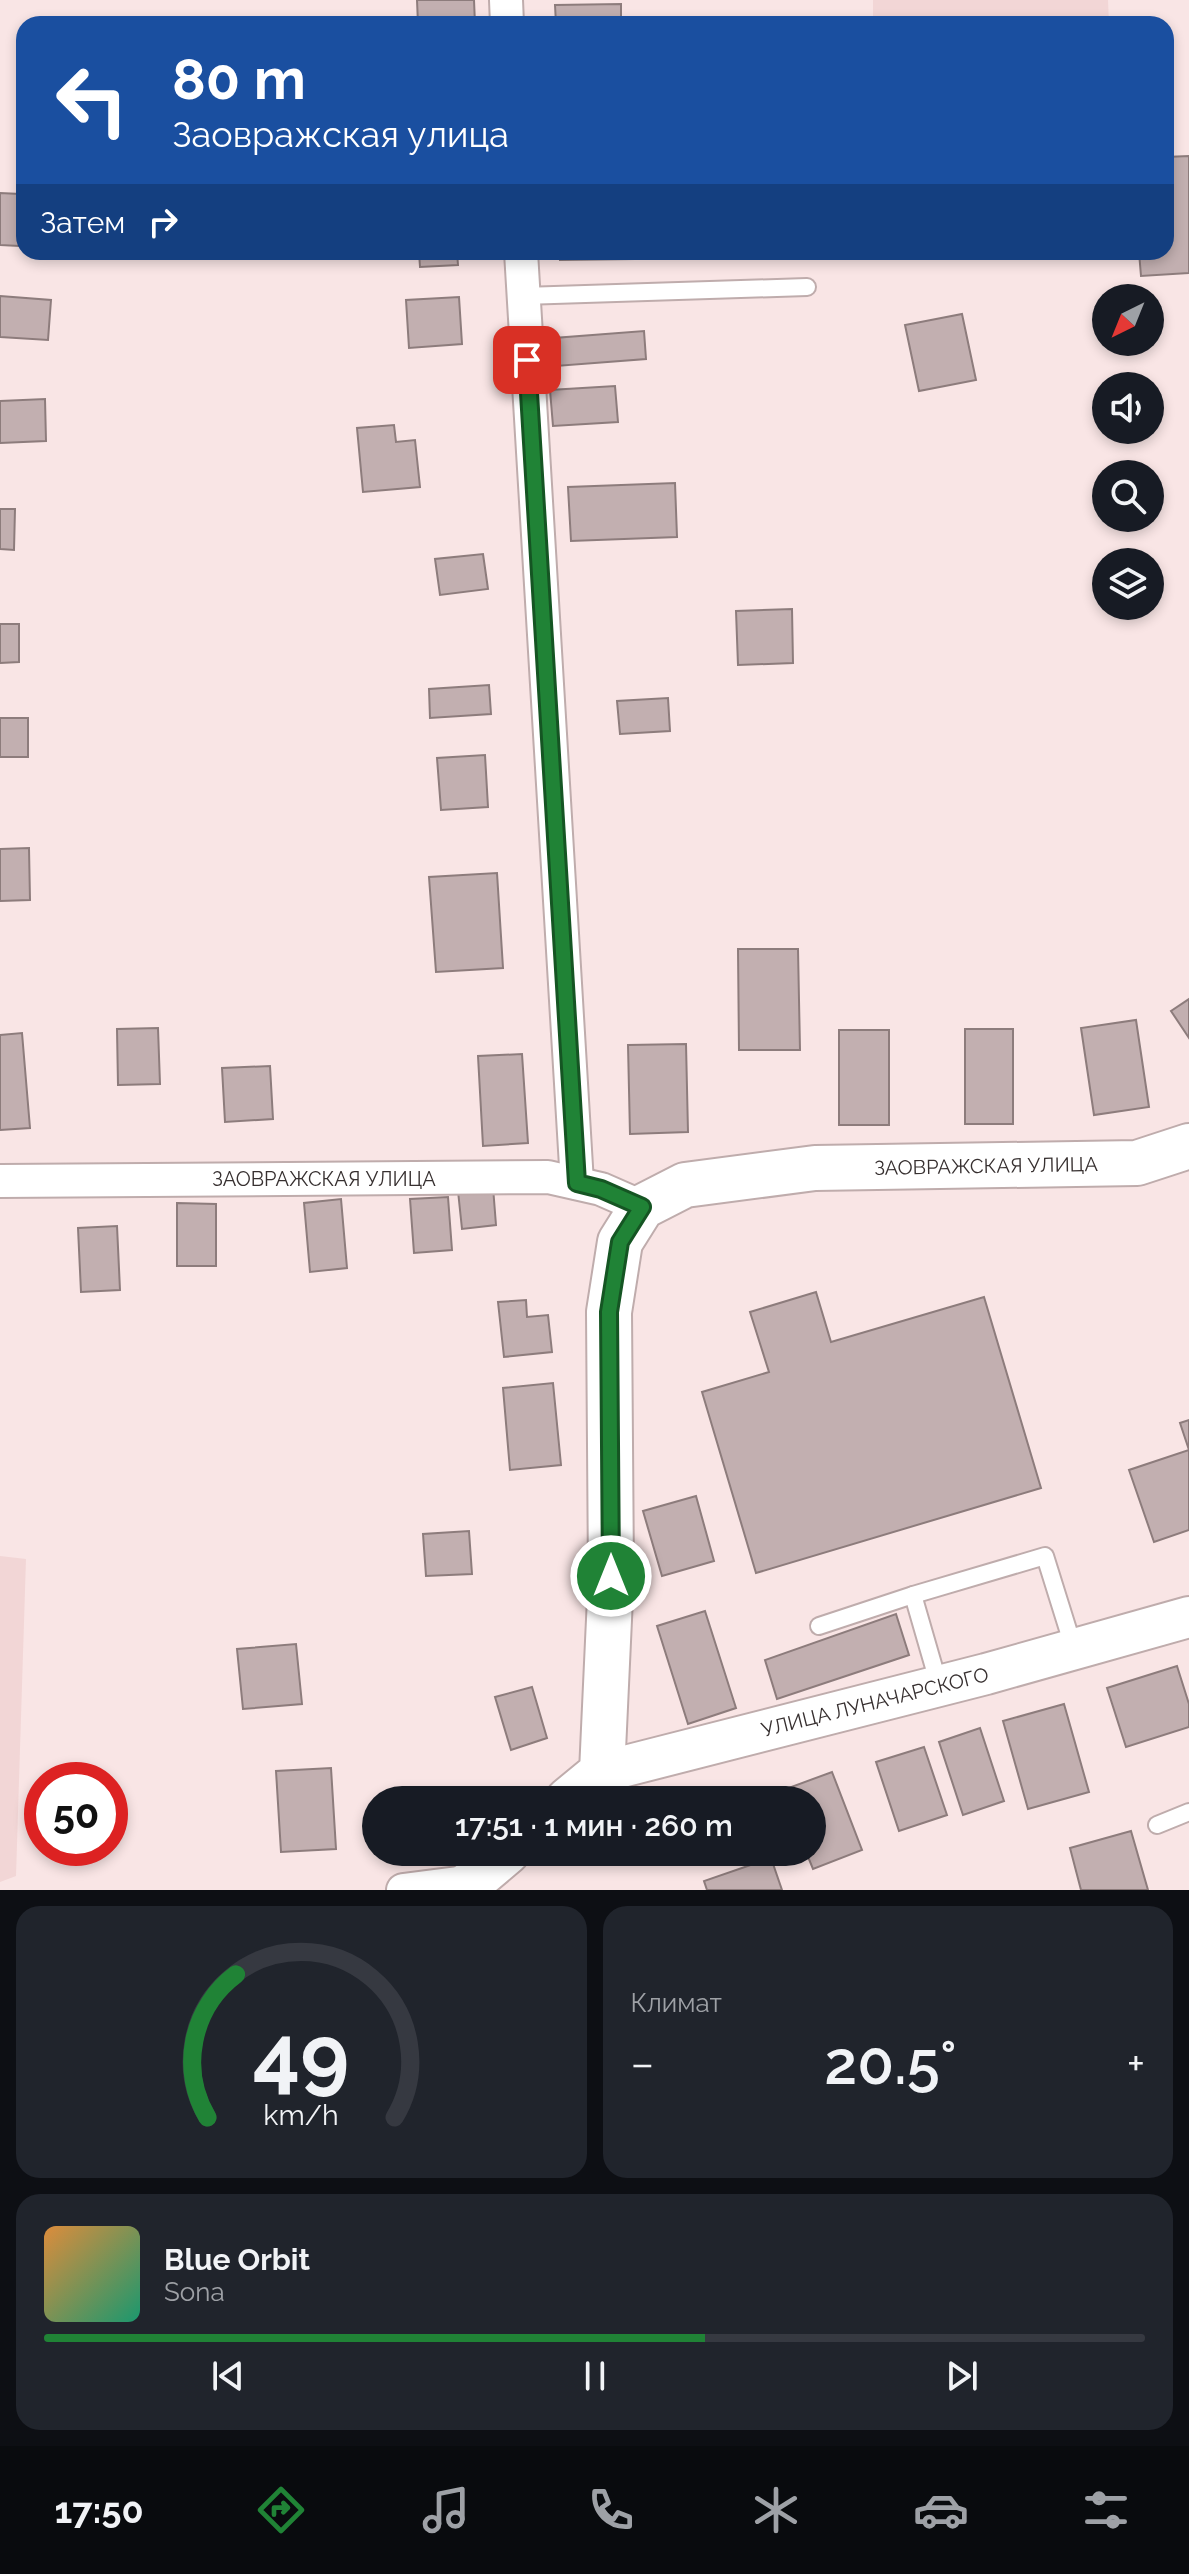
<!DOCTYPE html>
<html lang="ru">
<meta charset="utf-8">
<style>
body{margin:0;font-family:Raleway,sans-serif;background:#20242c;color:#f1f3f6;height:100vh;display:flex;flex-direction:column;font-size:30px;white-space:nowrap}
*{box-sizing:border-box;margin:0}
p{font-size:26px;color:#9ea1a6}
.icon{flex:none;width:44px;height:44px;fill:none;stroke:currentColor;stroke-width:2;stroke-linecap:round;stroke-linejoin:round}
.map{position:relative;height:1890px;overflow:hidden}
.side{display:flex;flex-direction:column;gap:16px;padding:16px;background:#0d0f14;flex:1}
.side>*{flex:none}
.banner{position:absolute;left:16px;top:16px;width:1158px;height:244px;border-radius:24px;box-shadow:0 4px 12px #0003;background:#1a4fa0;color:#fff;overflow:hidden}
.needle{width:52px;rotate:223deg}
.buttons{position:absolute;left:1092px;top:284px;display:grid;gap:16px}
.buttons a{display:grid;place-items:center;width:72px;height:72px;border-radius:50%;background:#171b24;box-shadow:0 4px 12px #0003;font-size:40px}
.speed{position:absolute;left:24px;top:1762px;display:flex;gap:16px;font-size:40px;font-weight:700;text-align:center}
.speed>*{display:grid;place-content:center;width:104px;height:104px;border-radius:50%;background:#171b24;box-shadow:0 4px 12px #0003;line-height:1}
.speed .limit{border:12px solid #d22;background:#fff;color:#111}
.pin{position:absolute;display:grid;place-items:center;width:68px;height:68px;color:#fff;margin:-34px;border-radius:16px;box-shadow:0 4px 12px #0006}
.me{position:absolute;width:88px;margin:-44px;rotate:0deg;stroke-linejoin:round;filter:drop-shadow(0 0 6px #0008)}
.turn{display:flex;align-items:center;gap:28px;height:168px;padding:0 24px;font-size:36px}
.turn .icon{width:104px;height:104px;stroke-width:2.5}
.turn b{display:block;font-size:56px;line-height:68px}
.then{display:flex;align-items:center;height:76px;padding:0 24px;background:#0003;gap:16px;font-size:30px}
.big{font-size:60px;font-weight:600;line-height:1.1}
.side .widget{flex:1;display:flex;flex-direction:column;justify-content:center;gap:12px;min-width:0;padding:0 28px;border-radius:24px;background:#20242c}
.side .dial{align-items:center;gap:0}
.dial svg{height:208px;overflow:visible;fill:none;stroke:#363941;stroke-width:7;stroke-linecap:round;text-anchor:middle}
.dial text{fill:#f1f3f6;stroke:none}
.song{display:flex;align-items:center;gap:24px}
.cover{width:96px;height:96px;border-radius:12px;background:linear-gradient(135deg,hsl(30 70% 55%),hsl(160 70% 35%))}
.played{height:8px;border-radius:4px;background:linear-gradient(90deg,#208336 60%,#363941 60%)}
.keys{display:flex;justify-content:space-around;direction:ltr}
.heat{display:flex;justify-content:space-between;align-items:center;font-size:44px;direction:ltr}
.side .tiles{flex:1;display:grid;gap:16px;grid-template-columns:1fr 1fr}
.widget:last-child{grid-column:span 2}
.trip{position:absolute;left:362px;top:1786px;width:464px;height:80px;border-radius:40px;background:#171b24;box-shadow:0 4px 12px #0003;font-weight:600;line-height:80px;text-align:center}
.menu{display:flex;height:128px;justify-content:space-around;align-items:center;background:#090b0e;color:#9ea1a6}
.menu .icon{width:56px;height:56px}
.menu .on{color:#208336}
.menu b{font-size:36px;color:#f1f3f6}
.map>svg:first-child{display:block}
.built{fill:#f2d6d6}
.building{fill:#c2afb0;stroke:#8d7c7c;stroke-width:2}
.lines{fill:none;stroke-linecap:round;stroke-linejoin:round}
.service-casing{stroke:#bfacac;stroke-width:20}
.minor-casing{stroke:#bfacac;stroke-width:36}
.tertiary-casing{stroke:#bfacac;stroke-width:44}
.secondary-casing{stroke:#bfacac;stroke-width:48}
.service{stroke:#fff;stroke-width:16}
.minor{stroke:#fff;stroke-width:32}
.tertiary{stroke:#fff;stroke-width:40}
.secondary{stroke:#fff;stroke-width:44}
.route-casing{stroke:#155523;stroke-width:20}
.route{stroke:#208336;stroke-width:14}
.labels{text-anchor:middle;stroke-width:6;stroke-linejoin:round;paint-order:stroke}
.street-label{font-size:20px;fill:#373030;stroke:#fff}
</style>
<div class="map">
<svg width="1189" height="1890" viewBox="0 0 1189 1890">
<rect width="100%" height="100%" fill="#f9e5e5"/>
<!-- built -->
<g class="built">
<path d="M873 0H1108L1109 24H873Z"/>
<path d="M0 1556 26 1559 16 1876 0 1882Z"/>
</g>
<!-- building -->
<g class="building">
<path d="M417 0H474L475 24H418Z"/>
<path d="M621 4V24H556L555 5Z"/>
<path d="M1189 156V273L1141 276 1139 252H1166V157Z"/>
<path d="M0 193 20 194 19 246 0 245Z"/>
<path d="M419 252H457L458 265 420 267Z"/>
<path d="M560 252H634V259L560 260Z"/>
<path d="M0 296 51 300 48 340 0 337Z"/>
<path d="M459 297 462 344 409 348 406 300Z"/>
<path d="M962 314 976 380 919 391 905 325Z"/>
<path d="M644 331 646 359 556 366 554 338Z"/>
<path d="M615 386 618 422 553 426 550 390Z"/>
<path d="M45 399 46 441 0 443V401Z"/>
<path d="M394 425 396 442 415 440 420 487 363 492 357 428Z"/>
<path d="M675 483 677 537 571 541 568 487Z"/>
<path d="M0 509H15L14 550 0 549Z"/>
<path d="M483 554 488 589 440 595 435 559Z"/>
<path d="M792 609 793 663 738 665 736 611Z"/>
<path d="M0 624H19V662L0 663Z"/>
<path d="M489 685 491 714 430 718 429 689Z"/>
<path d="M668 698 670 731 620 734 617 701Z"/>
<rect x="0" y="718" width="28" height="39"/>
<path d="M485 755 488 807 441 810 437 758Z"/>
<path d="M29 848 30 900 0 901V849Z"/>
<path d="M497 873 503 968 436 972 429 877Z"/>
<path d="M738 949H798L800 1050H739Z"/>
<path d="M1189 999V1038L1171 1011Z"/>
<path d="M1136 1020 1149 1107 1094 1115 1081 1028Z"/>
<path d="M158 1028 160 1084 118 1085 117 1029Z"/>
<rect x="965" y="1029" width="48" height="95"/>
<rect x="839" y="1030" width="50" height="95"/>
<path d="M22 1033 30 1128 0 1130V1035Z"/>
<path d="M686 1044 688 1132 630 1134 628 1045Z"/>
<path d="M522 1054 528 1143 483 1146 478 1056Z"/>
<path d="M270 1066 273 1119 225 1122 222 1068Z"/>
<path d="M493 1187 496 1225 462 1229 458 1191Z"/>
<path d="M448 1197 452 1250 414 1253 410 1199Z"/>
<path d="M341 1199 347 1268 310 1272 304 1203Z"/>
<path d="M177 1203 216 1204V1266H177Z"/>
<path d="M117 1226 120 1290 81 1292 78 1228Z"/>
<path d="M816 1292 831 1342 984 1297 1041 1488 756 1573 702 1392 769 1372 750 1312Z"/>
<path d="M526 1300 527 1317 548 1315 552 1352 504 1357 498 1302Z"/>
<path d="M553 1383 561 1465 510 1470 503 1388Z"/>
<path d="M1189 1420V1530L1154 1542 1129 1470 1189 1450 1180 1423Z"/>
<path d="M696 1496 714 1561 662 1576 643 1511Z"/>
<path d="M469 1531 472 1574 426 1576 423 1534Z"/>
<path d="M705 1611 736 1708 688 1724 657 1626Z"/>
<path d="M896 1614 909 1655 777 1699 765 1660Z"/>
<path d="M296 1644 302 1704 243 1709 237 1649Z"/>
<path d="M1177 1666 1189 1704V1727L1126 1747 1107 1688Z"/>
<path d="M532 1687 547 1738 511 1750 495 1697Z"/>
<path d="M1064 1704 1089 1792 1028 1809 1003 1721Z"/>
<path d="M980 1728 1004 1801 963 1815 939 1742Z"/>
<path d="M924 1747 947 1815 899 1831 876 1762Z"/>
<path d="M331 1768 336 1849 281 1852 276 1771Z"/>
<path d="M832 1772 862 1850 813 1869 806 1852H812V1800H787L783 1790Z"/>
<path d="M1131 1831 1148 1890H1081L1070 1848Z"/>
<path d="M771 1858 782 1890H707L704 1881Z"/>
</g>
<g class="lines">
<defs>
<g id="service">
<path d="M523 296 807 287"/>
<path d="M819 1626 913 1595"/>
<path d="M939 1685 913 1595 1045 1556 1074 1649"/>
<path d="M1157 1825 1189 1812"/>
</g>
<g id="minor">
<path d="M506 0 507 24"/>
<path d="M521 252 577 1183"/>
<path d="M0 1181 548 1177 601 1189 642 1207"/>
<path d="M403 1890 473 1881"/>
</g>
<path id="tertiary" d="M602 1772 986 1674 1189 1617"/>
<g id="secondary">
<path d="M568 1800 602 1772 611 1576 609 1312 620 1242 642 1207 685 1185 815 1168 1137 1163 1189 1146"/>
<path d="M462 1890 507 1852"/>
</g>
</defs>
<!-- service casing -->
<use href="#service" class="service-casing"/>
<!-- minor casing -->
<use href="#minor" class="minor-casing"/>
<!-- tertiary casing -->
<use href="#tertiary" class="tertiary-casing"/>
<!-- secondary casing -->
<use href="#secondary" class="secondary-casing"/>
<!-- service -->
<use href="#service" class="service"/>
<!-- minor -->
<use href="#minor" class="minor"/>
<!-- tertiary -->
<use href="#tertiary" class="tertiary"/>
<!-- secondary -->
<use href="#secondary" class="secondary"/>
</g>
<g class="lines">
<defs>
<path id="route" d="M527 360 577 1183 601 1189 642 1207 620 1242 609 1312 611 1576"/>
</defs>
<!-- route casing -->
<use href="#route" class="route-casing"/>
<!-- route -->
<use href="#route" class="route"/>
</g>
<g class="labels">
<!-- street labels -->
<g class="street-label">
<text transform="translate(986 1166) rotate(-1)" y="7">ЗАОВРАЖСКАЯ УЛИЦА</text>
<text x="324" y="1186">ЗАОВРАЖСКАЯ УЛИЦА</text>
<text transform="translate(875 1702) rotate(-14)" y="7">УЛИЦА ЛУНАЧАРСКОГО</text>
</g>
</g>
</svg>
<div class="buttons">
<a><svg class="needle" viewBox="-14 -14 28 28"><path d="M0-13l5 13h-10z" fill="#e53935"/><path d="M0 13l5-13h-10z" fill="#9ea1a6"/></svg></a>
<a><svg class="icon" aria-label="sound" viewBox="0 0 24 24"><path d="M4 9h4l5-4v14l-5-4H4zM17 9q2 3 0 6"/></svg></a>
<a><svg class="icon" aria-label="search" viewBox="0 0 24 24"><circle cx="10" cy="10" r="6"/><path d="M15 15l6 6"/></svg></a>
<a><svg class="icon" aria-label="layers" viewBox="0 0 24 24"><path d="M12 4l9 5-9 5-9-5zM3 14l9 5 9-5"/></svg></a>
</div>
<div class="speed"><div class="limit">50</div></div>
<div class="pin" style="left:527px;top:360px;background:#d93025"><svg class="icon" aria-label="arrive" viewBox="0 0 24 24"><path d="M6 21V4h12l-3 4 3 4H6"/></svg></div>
<svg class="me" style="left:611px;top:1576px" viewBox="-20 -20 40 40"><circle r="17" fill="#208336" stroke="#fff" stroke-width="3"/><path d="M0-11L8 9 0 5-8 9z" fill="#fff"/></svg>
<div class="trip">17:51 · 1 мин · 260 m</div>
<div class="banner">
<div class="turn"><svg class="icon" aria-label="left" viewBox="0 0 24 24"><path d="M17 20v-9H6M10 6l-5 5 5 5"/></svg><div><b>80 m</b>Заовражская улица</div></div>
<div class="then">Затем<svg class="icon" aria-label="right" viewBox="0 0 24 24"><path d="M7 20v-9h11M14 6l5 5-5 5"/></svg></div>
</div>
</div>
<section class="side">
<div class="tiles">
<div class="widget dial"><svg viewBox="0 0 100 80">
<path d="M14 69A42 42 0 1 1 86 69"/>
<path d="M14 69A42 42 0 0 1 25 14" stroke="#208336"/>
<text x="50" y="56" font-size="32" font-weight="700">49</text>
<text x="50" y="72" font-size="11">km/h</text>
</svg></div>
<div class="widget"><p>Климат</p>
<div class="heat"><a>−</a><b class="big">20.5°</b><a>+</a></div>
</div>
<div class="widget">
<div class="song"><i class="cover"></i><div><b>Blue Orbit</b><p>Sona</p></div></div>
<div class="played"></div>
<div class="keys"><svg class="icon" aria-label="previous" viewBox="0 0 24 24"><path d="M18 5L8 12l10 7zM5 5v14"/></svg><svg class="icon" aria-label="pause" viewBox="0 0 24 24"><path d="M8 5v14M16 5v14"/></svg><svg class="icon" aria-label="next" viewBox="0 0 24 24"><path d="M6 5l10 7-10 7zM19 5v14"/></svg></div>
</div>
</div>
</section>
<nav class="menu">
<b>17:50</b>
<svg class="icon on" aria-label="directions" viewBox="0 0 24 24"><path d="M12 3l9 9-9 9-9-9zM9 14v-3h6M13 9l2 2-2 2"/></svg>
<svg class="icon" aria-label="music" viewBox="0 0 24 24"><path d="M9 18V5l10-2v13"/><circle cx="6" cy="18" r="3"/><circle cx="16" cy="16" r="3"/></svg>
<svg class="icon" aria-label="phone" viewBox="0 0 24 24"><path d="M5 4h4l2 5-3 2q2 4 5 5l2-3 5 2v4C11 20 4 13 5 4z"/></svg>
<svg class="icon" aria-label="climate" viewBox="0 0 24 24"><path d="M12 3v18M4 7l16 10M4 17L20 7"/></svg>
<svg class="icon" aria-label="car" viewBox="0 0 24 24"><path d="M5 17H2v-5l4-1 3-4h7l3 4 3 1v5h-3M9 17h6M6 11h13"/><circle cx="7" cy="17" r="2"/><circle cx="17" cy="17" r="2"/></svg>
<svg class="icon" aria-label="filters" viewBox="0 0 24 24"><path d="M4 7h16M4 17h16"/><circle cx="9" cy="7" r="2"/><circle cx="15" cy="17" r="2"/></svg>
</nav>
